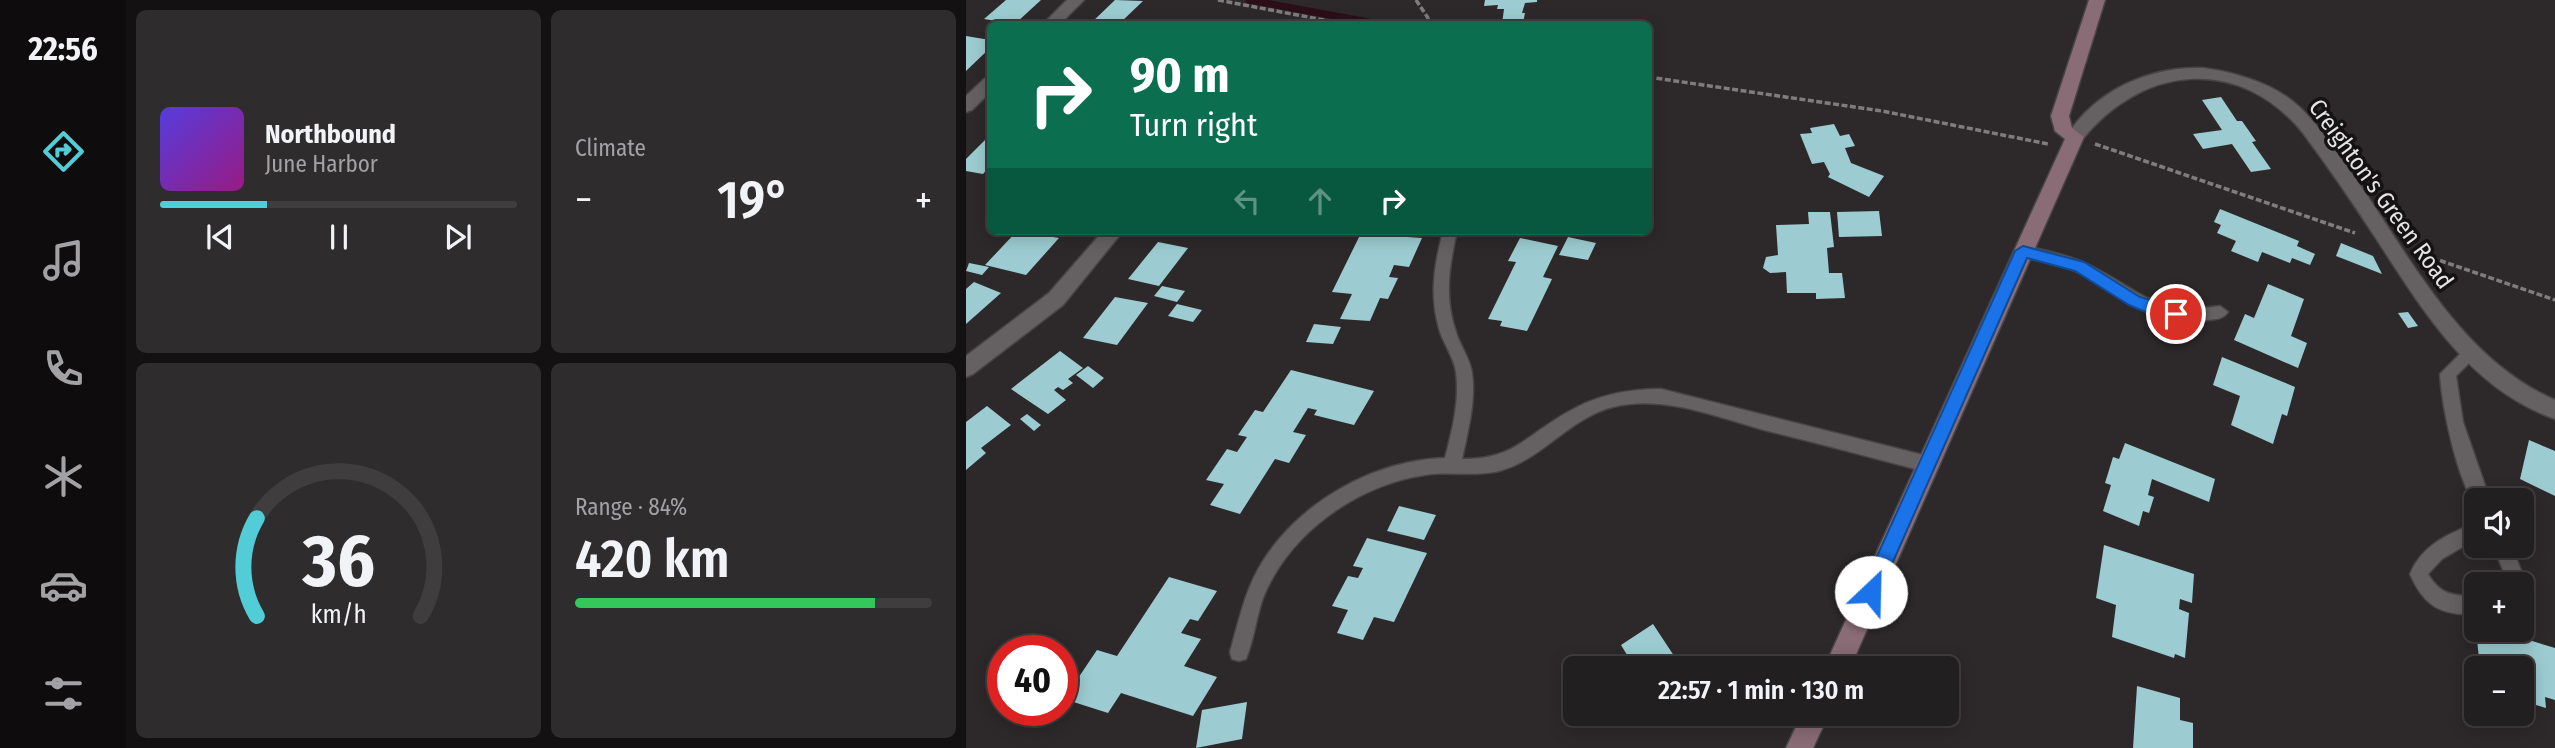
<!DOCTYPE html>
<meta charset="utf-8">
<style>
body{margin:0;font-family:"Fira Sans Condensed",sans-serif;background:#2e2c2d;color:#f1f3f6;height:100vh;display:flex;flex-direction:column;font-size:26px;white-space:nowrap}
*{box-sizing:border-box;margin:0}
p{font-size:23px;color:#a2a2a5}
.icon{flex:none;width:38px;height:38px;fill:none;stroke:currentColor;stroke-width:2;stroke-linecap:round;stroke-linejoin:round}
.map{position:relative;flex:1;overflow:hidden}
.details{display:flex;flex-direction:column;gap:10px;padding:10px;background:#131112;width:840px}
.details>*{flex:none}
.hud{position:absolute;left:21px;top:21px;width:665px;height:214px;border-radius:10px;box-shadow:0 4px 18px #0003,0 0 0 2px #3f3d3e;background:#0b6e4f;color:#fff;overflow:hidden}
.controls{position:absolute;left:1498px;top:488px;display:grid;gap:14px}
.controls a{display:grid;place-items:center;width:70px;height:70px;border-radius:10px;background:#221f20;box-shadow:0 4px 18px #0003,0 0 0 2px #3f3d3e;font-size:35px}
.speed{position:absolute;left:21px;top:635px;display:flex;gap:14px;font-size:35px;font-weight:700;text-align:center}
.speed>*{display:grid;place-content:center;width:91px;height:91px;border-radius:50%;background:#221f20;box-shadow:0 4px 18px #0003,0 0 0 2px #3f3d3e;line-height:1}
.speed .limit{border:10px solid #d22;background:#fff;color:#111}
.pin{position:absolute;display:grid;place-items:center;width:60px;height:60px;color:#fff;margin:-30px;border:4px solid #fff;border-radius:50%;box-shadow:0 2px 7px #0007}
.me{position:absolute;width:77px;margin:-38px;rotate:24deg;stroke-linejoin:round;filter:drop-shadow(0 0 5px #0008)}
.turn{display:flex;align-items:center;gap:24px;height:147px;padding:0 28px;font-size:32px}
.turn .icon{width:91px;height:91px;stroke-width:2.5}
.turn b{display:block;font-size:49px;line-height:60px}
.lanes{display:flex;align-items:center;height:66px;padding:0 28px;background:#0003;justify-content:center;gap:35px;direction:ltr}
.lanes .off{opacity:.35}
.big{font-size:52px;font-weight:600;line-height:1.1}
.details .card{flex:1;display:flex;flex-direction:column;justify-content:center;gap:10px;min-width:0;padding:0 24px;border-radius:10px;background:#2e2c2d}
.details .dial{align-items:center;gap:0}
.dial svg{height:182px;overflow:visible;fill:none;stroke:#3f3d3e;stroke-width:7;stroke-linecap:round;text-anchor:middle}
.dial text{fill:#f1f3f6;stroke:none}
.song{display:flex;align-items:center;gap:21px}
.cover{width:84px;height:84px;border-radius:10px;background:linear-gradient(135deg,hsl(250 70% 55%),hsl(310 70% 35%))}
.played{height:7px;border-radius:4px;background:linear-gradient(90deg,#52ccd6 30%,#3f3d3e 30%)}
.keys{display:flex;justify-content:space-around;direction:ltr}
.heat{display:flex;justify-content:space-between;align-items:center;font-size:38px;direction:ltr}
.charge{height:10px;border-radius:5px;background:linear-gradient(90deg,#34c759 84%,#3f3d3e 0)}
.details .tiles{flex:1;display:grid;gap:10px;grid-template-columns:repeat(2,1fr)}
.trip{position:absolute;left:597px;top:656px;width:396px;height:70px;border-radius:10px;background:#221f20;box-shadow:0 4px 18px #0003,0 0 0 2px #3f3d3e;font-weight:600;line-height:70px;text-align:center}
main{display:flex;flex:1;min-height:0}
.menu{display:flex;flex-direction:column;width:126px;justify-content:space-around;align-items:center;background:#0e0c0d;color:#a2a2a5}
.menu .icon{width:49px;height:49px}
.menu .active{color:#52ccd6}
.menu b{font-size:32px;color:#f1f3f6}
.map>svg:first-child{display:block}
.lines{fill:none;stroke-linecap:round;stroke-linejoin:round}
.stream{stroke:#2c0e18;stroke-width:7}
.building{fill:#9cccd1}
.lane-casing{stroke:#474445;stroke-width:3}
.street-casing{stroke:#474445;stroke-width:3}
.secondary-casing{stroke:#474445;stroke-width:3}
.path{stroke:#7f7c7d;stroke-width:3.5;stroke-dasharray:6 2.5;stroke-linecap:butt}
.lane{fill:#656162;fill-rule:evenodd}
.street{fill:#656162;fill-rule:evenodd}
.secondary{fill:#896c75;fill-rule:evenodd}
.route{fill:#1a73e8;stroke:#114b97;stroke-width:2}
.labels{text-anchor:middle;stroke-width:7;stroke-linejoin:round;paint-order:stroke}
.street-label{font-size:24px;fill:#e6e4e4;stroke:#141213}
</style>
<main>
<nav class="menu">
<b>22:56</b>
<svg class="icon active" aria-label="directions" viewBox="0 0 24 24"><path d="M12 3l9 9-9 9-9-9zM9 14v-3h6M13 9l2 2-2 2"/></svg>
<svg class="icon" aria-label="music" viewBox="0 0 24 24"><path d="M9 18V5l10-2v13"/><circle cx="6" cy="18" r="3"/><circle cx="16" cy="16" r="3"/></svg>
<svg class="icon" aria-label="phone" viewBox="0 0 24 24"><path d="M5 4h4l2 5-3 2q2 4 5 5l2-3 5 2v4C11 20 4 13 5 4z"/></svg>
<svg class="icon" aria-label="climate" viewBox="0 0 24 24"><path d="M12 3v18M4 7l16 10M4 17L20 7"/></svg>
<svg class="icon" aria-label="car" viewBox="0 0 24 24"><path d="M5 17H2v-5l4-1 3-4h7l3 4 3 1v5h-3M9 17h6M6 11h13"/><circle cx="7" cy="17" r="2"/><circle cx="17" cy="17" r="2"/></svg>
<svg class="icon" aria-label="filters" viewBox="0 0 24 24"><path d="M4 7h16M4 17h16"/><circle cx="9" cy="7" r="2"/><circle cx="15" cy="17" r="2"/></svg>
</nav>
<section class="details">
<div class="tiles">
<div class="card">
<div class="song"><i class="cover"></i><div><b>Northbound</b><p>June Harbor</p></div></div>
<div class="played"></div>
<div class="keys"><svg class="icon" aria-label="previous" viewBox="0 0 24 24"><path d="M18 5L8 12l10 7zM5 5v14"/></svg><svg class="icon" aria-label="pause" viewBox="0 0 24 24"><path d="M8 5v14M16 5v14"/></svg><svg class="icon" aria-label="next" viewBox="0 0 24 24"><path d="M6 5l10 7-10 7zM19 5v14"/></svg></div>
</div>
<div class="card"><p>Climate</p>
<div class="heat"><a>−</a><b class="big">19°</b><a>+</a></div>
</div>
<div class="card dial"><svg viewBox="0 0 100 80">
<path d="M14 69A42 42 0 1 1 86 69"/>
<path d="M14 69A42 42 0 0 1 14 26" stroke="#52ccd6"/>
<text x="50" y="56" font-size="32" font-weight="700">36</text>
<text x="50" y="72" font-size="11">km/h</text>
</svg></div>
<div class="card"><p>Range · 84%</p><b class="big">420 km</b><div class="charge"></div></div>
</div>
</section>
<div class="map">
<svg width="1589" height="748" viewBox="0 0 1589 748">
<rect width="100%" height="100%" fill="#2d292a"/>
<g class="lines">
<!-- stream -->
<path class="stream" d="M283 0 413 24"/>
</g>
<!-- building -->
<g class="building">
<path d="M40 0H75L49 24 18 19Z"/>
<path d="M149 0 177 1 153 24H124Z"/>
<path d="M519 0H571V2L559 3 556 13H559L557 23 536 24 538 9H531L532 5 518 6Z"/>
<path d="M0 36 24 40V48L0 71Z"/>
<path d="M1255 97 1271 121H1276L1290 141 1286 142 1305 169 1285 172 1266 144 1237 149 1227 134 1256 130 1236 100Z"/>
<path d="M868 124 874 136 883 134 889 146 879 148 885 163 918 176 903 197 862 177 864 174 858 162 846 164 834 134 846 133 844 128Z"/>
<path d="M21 138 24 139V166L17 174 0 171V159Z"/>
<path d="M1254 209 1333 241 1331 246 1349 254 1344 265 1326 258 1324 263 1296 252 1292 262 1265 251 1270 241 1251 233 1255 225 1248 222Z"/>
<path d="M913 211 916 236 873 237 871 212Z"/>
<path d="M842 212H864L868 247 861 248 863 273H876L879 298 850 299V293H821L820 272 804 273 797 268 800 257 812 255 810 225 843 224Z"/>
<path d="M51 231 93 238 60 275 19 265Z"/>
<path d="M396 231H443L441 237 456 238 443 267 428 265 423 277 432 278 422 299 414 298 404 321 374 319 386 294 366 292Z"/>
<path d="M602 237 630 243 622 260 593 255Z"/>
<path d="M554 238 592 246 577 277 586 279 561 331 534 326 536 321 522 319 550 262 542 261Z"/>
<path d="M192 242 222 248 193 286 162 279Z"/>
<path d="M1375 243 1407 256 1416 274 1370 256Z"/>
<path d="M3 263 23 267 16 275 0 271Z"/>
<path d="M8 282 35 293 0 324V289Z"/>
<path d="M1302 284 1338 299 1325 336 1341 343 1332 368 1268 340 1279 314 1288 318Z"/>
<path d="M196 286 219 291 211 302 188 296Z"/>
<path d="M149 297 182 303 151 345 117 338Z"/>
<path d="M211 304 236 310 227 322 202 316Z"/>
<path d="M1442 312 1452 326 1442 328 1432 313Z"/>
<path d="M348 324 375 327 367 344 340 342Z"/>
<path d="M94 351 117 368 102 379 107 383 97 390 92 387 88 390 100 400 82 414 45 389Z"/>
<path d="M1256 357 1329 387 1321 416 1316 414 1307 444 1265 425 1274 396 1247 385Z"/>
<path d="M122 366 138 378 127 388 110 375Z"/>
<path d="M325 370 408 391 388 425 348 415 351 410 342 408 327 432 340 435 323 463 309 459 274 514 244 505 258 484 240 480 261 449 271 452 281 437 272 435 289 410 297 412Z"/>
<path d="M21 406 45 425 15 448 20 453 0 470V422Z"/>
<path d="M61 414 75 425 68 431 54 419Z"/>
<path d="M1563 440 1589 451V496L1554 479Z"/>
<path d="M1159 443 1249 479 1243 502 1186 479 1182 495 1188 497 1183 513 1177 511 1173 526 1137 511 1145 485 1139 483 1147 457 1153 459Z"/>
<path d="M433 506 470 515 458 540 421 531Z"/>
<path d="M401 538 461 553 428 622 408 617 397 640 371 633 382 610 366 606 382 576 392 578 397 568 387 566Z"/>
<path d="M1138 545 1228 574 1226 603 1214 599 1213 609 1223 613 1219 658 1209 654 1208 658 1146 637 1150 605 1130 598Z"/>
<path d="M203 577 251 591 232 621 224 619 215 633 235 639 218 666 251 677 227 716 155 693 142 713 98 699 131 650 151 656Z"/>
<path d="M687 624 716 668H669L655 645Z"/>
<path d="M1530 630 1589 648V700L1579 697 1580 708 1556 701V668L1514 667 1510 631 1531 636Z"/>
<path d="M1171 686 1214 698V720L1227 723V748H1167Z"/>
<path d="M281 702 276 739 230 748 236 710Z"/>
<path d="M666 714H691L673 727Z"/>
</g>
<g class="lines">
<defs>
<g id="lane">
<path d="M477 231H491C483 267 478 297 490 332 494 346 504 358 506 373 510 401 502 431 496 459 548 460 560 435 602 412 631 395 661 389 695 389L961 456 967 459 969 464 967 469 961 472C908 458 855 444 802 431 753 418 698 394 647 407 603 418 576 460 533 471 508 477 483 471 459 475 391 485 323 533 297 598 290 618 288 639 280 659L273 661 266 659 264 652C273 621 279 589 297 561 335 501 409 460 479 458 486 431 494 401 490 372 488 358 479 346 474 332 463 296 468 267 477 231Z"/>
<path d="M1057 245C1078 251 1100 254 1119 263 1176 290 1185 316 1254 306L1262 312C1257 319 1251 319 1243 320 1189 328 1155 293 1109 271 1091 263 1071 261 1052 255L1050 251Z"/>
<path d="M1504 348 1509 349 1512 354 1490 376 1497 422 1524 500H1510V506C1491 479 1476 408 1474 374L1499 349Z"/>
<path d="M1510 523V539L1476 559 1462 574C1474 595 1488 596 1510 596V614C1475 616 1458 606 1444 574 1456 545 1482 534 1510 523Z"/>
<path d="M1527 546H1545L1555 570 1553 584H1535L1537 570Z"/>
</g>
<g id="street">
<path d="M101 0H118L94 24H77Z"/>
<path d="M1237 68C1266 72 1296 80 1321 97 1345 114 1363 142 1380 165 1441 249 1490 357 1589 400V419C1504 389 1458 312 1411 240 1387 203 1363 168 1337 133 1273 54 1175 65 1115 141L1109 143 1100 137C1129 90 1184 66 1237 68Z"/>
<path d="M24 77V92L6 110 0 112V96L18 79Z"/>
<path d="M137 231H157L97 305 7 374 0 377V356L83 293Z"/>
</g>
<g id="secondary">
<path d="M1123 0H1139L1103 116 1106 128 1118 137 884 668H858L1099 139 1089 131 1085 116Z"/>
<path d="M836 714H863L847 748H820Z"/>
</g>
</defs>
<!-- lane casing -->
<use href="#lane" class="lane-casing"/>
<!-- street casing -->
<use href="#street" class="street-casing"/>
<!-- secondary casing -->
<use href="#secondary" class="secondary-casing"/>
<!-- path -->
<g class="path">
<path d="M252 0 379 24"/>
<path d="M450 0 462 18 461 24"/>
<path d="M682 77 916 111 1082 144"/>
<path d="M1129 144 1389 233"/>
<path d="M1458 255 1589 300"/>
</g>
<!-- lane -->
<use href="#lane" class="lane"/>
<!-- street -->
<use href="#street" class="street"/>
<!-- secondary -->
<use href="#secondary" class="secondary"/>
</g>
<!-- route -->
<path class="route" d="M1057 246 1118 262 1174 297 1215 309 1217 314 1210 320 1189 316 1163 305 1109 271 1061 258 911 598 905 601 898 598 896 592 898 585 1049 251Z"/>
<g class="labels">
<!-- street labels -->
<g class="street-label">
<text transform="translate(1415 194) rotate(54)" y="8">Creighton's Green Road</text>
</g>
</g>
</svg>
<div class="controls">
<a><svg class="icon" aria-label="sound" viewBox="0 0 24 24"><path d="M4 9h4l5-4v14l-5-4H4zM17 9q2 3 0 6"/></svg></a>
<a>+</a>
<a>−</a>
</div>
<div class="speed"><div class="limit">40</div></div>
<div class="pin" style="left:1210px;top:314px;background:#d93025"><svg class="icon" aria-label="arrive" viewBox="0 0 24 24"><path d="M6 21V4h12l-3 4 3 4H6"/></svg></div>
<svg class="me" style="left:905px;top:592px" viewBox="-20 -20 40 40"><circle r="19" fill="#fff"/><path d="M0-13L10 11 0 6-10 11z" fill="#1a73e8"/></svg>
<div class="trip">22:57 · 1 min · 130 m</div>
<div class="hud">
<div class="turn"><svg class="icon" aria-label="right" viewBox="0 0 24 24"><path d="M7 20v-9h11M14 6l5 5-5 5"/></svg><div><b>90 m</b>Turn right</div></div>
<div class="lanes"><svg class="icon off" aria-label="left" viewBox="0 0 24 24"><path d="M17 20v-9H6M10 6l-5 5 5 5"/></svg><svg class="icon off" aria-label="ahead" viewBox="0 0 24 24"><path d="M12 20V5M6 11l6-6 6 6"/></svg><svg class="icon" aria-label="right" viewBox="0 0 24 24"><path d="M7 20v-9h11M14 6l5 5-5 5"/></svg></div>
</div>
</div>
</main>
